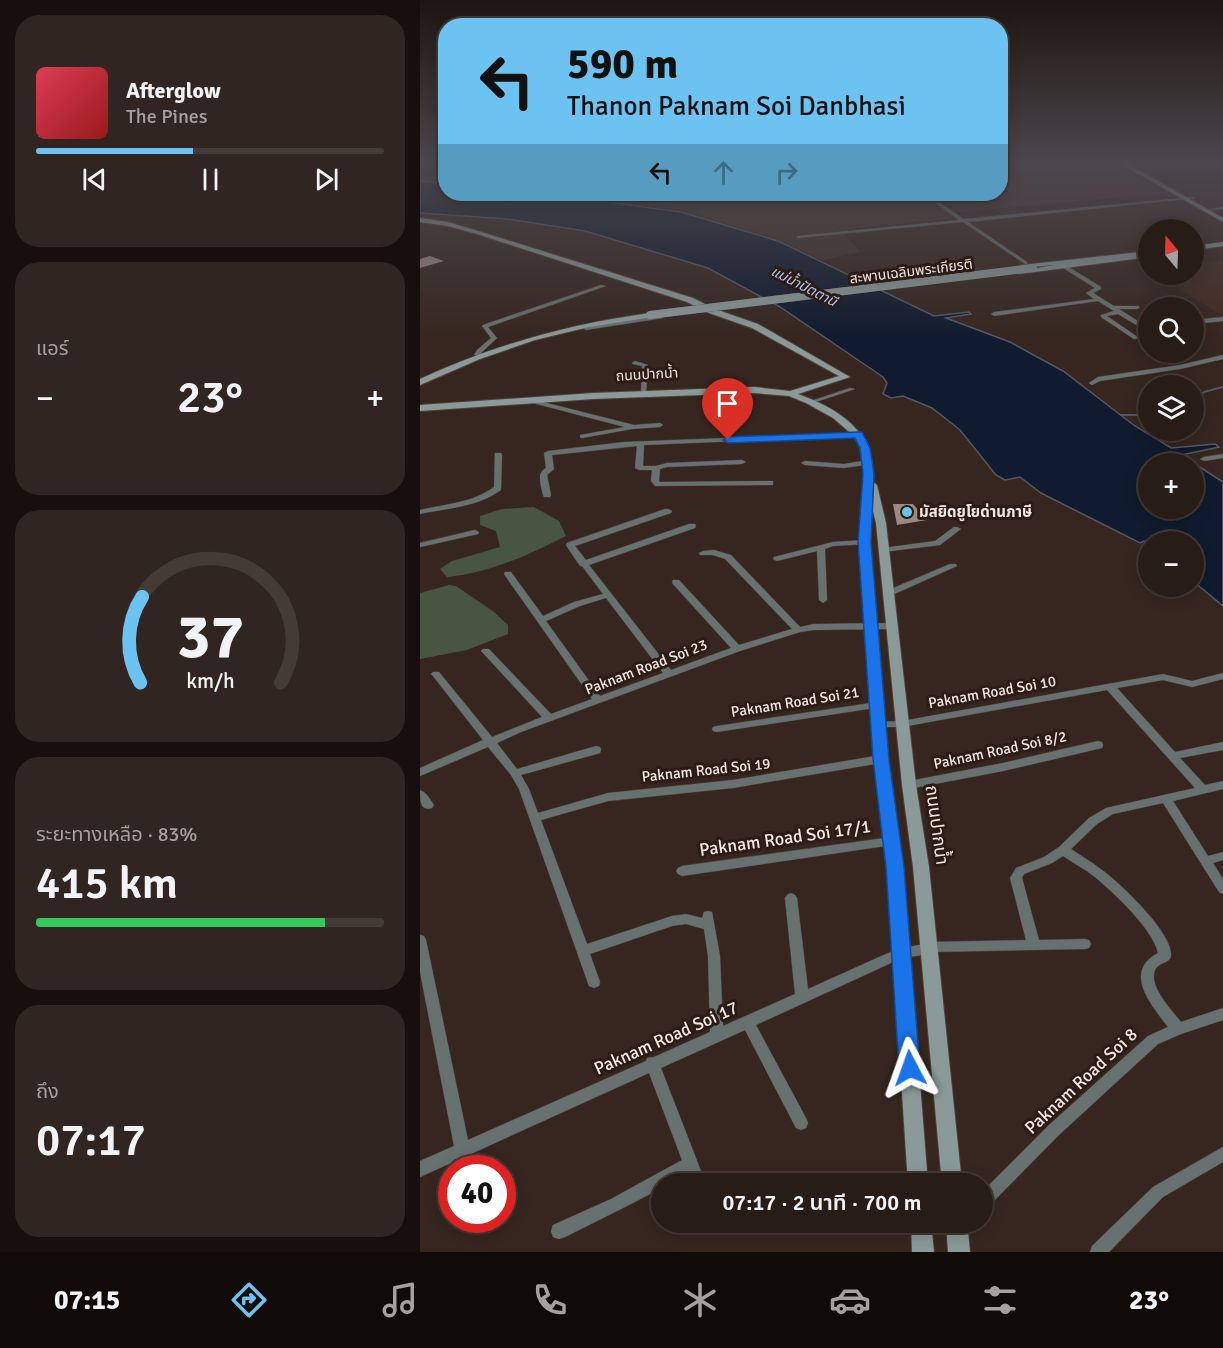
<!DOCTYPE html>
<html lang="th">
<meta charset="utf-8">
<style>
body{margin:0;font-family:Signika,"Noto Sans Thai",sans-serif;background:#302520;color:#f1f3f6;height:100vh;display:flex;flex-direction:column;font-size:22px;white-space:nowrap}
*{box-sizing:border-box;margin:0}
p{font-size:20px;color:#a5a1a1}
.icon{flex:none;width:33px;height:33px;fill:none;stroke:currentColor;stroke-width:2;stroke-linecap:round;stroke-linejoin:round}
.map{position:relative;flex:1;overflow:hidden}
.panel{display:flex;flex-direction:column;gap:15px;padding:15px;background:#160f0d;width:420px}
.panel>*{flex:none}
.guide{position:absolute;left:18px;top:18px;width:570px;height:183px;border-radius:24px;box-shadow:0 3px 15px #0003,0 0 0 2px #443a36;background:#6cc3f2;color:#111;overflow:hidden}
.needle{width:39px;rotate:341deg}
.fabs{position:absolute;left:718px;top:219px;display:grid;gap:12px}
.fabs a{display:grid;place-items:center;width:66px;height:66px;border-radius:50%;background:#281c17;box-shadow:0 3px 15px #0003,0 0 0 2px #443a36;font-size:30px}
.speed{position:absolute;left:18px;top:1155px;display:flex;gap:12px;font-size:30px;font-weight:700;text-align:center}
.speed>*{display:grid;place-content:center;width:78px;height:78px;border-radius:50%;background:#281c17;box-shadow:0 3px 15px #0003,0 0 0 2px #443a36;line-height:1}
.speed .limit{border:9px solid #d22;background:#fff;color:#111}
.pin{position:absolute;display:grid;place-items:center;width:51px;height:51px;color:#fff;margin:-62px -26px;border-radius:50% 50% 50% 0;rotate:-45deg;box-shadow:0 0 6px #0007}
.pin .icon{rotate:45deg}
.me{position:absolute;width:66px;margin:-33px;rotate:356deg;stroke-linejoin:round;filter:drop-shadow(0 0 4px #0008)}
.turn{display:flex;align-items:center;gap:21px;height:126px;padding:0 30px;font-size:27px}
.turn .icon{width:78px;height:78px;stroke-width:2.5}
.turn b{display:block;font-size:42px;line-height:51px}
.lanes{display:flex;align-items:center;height:57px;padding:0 30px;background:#0003;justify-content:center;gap:30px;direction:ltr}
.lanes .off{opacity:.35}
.big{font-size:45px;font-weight:600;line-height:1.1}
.panel .widget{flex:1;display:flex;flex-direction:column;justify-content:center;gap:9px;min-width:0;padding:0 21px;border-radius:24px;background:#302520}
.panel .dial{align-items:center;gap:0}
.dial svg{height:156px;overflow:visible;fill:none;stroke:#443a36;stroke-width:7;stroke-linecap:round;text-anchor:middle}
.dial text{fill:#f1f3f6;stroke:none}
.song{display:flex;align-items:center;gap:18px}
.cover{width:72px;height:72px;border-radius:9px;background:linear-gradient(135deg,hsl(350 70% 55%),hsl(0 70% 35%))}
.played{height:6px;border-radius:3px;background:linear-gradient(90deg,#6cc3f2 45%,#443a36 45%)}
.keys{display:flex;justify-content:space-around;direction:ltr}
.heat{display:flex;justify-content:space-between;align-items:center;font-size:33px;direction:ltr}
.charge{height:9px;border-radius:4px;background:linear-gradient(90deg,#34c759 83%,#443a36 0)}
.trip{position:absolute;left:231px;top:1173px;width:342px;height:60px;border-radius:30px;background:#281c17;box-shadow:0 3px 15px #0003,0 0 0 2px #443a36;font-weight:600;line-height:60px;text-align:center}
.tabs{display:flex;height:96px;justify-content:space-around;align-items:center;background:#100b09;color:#a5a1a1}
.tabs .icon{width:42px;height:42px}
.tabs .current{color:#6cc3f2}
.tabs b{font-size:27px;color:#f1f3f6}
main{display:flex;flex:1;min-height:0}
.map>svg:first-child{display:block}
.industrial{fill:#43312a}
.built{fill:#412b20}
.green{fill:#485543}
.water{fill:#101b2f;stroke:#545865;stroke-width:1.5;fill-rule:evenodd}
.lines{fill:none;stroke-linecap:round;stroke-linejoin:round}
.stream{stroke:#545865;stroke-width:2}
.building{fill:#9d887f}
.street-casing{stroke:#50413a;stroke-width:1}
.secondary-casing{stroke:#50413a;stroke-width:2}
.street{fill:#677270;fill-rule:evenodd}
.secondary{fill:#8a9a98;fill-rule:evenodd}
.secondary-bridge-casing{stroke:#50413a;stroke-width:8;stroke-linecap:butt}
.secondary-bridge{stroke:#8a9a98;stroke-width:8}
.route{fill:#1a73e8;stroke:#114b97;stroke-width:1.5}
.poi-dot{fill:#6cc3f2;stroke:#2c1c15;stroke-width:2}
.labels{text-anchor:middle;stroke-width:6;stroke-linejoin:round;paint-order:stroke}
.far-street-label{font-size:14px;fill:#f3e8e3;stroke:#2c1c15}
.far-water-label{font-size:14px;font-style:italic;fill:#acc6f5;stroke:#2c1c15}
.poi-label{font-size:15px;font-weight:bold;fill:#f3e8e3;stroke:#2c1c15;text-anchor:start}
.street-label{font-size:15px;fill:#f3e8e3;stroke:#2c1c15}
.near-street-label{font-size:18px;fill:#f3e8e3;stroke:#2c1c15}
</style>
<main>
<section class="panel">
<div class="widget">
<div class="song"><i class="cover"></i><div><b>Afterglow</b><p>The Pines</p></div></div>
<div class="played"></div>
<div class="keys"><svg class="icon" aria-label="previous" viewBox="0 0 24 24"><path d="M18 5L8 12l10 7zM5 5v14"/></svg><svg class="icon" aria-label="pause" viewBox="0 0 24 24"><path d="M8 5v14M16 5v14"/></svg><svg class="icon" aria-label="next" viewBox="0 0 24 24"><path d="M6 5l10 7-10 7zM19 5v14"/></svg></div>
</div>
<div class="widget"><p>แอร์</p>
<div class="heat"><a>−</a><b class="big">23°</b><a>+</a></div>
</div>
<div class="widget dial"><svg viewBox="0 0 100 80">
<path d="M14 69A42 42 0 1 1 86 69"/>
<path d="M14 69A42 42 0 0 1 15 25" stroke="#6cc3f2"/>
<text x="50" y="56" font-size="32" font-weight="700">37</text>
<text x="50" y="72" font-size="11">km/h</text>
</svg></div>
<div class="widget"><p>ระยะทางเหลือ · 83%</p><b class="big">415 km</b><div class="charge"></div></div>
<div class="widget"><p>ถึง</p><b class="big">07:17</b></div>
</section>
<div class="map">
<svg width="803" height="1252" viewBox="0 0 803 1252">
<rect width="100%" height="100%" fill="#36261f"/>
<!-- industrial -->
<g class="industrial">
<path d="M0 164H25V183L0 180Z"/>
<path d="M581 164H696L745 193 531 213 535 218 420 230 441 252 402 260 359 240 263 210 135 194H580Z"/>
</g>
<!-- built -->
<path class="built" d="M803 260V316L737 275 774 274V265Z"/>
<!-- green -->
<g class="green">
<path d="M114 507 139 521 146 536C109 555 69 573 27 577L20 569 32 561 80 547 76 531 60 525V516L82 509Z"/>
<path d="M29 585 36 586 74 612 88 625V634L47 650 0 659V593Z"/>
</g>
<!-- water -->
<path class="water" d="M0 181 25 184 26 194H129L261 212 358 241 514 316 549 312 551 314 526 318 590 342 643 371 715 426 751 448 795 444 799 447 761 455 803 482V606L774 582V542H729V545L724 541 720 543 621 493 600 477 585 480 576 475 540 430 512 408 483 396 471 398 463 394 467 383 463 377 360 307 288 268 165 231 88 219 0 213ZM729 464H774V508H729Z"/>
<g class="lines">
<!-- stream -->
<g class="stream">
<path d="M774 404 784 392 803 387"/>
<path d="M774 411 776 416H774"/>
<path d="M701 415H729"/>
</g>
</g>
<!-- building -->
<g class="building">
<path d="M10 256 24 261 0 268V259Z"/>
<path d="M473 504H493L507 520 477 525Z"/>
</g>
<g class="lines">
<defs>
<g id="street">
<path d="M503 194H507L544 219 773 197 775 198 548 222 607 262V264H605L543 222 378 238 376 237 378 236 539 220Z"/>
<path d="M803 207V209L792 210 790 209Z"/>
<path d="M643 266H647L681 287V289L673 293 694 306H719V308L717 309H699L727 327V329H723L698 314 687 316 719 338 714 339 681 317V315L694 311 678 301 574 316 571 314 574 312 674 299 666 293 675 288 643 268Z"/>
<path d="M181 285 186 286 68 327 77 338 62 352 59 356 54 355 57 350 71 338 62 326 63 325Z"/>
<path d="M241 315 243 316V318L166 330 163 328 166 326Z"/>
<path d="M803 317V321L774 324V320Z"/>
<path d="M803 355V359L760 369 680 381 672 385 669 383 678 377 760 365Z"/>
<path d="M215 361 228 365 226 394 221 393 222 366 213 364 212 363Z"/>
<path d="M430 388 435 389 393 403 388 402Z"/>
<path d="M107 398 214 425 240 423 243 425 240 427 212 429 162 438 160 437V435L205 427 105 401V399Z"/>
<path d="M438 433 440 434V436L224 445 223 466H236L247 463 322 460 326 462 322 464 247 467 240 469 239 481 240 482 353 481V485H350L235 486 231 481 232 470H219L215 468 217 446 132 455 134 469 127 475 131 495 130 497H124L123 495C121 485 116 473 126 468L124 453 128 451 204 442Z"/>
<path d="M75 453H81L82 455 81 490C58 507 27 508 0 514V510C25 504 53 503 74 487Z"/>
<path d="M803 454V458L784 461 780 459 784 457Z"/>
<path d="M448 460H451V464L424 468 385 465 381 463 385 461 424 464Z"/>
<path d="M245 509H248L252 511 251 513 155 546 166 560 269 524H275L276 526 275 528 169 565 251 670 311 648 253 584 252 582 253 580H259L319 645 372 629 305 559 293 555H280L279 553 283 551 294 550 311 555 380 627 394 624 471 623 476 626 471 629 394 630 380 632 320 651 101 732 77 743 97 769 176 746 180 747 181 750 180 753 101 775 109 789 118 813 188 793 313 780 461 755 465 756 466 759 465 762 461 763 313 788 188 801 121 820 167 944 252 916 266 914 282 918 284 912 288 911 292 912 300 956 303 1026 375 994 365 898 367 895 371 893 375 895 377 898 388 989 477 949 504 944 509 942 606 940 590 878 596 868 624 857 639 847 669 818 686 808 775 788 687 690 482 727H459L455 726 454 724 455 722 482 721 743 674 772 681 803 673V679L772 687 743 680 697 688 755 752 803 742V750L760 758 785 785 803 781V789L753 801 788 856 803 852V860L793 863 803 879V894L799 892 743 803 693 814 677 824 651 849C661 856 672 862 682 870 700 883 752 932 751 955 751 962 743 962 738 966 723 981 752 1010 761 1022L803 1008V1020L761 1034 738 1044 639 1135 567 1208 562 1211V1192L629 1125 728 1036 748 1027C732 1006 702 972 738 953 733 929 694 893 675 877 665 869 653 863 643 856L632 863 604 874 602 878 619 940 665 939 669 940 671 944 669 948 665 949 514 952 509 954 482 958 336 1025 386 1118 388 1123 386 1128 381 1130 376 1128 325 1030 241 1068 286 1184H271L267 1174 249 1184H242V1188L201 1209 145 1237 139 1239 133 1237 131 1231 133 1225 191 1199 262 1160 229 1073 0 1177V1161L34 1146 0 972V935L4 936 6 940 48 1140 226 1061 227 1058 234 1057 290 1032 288 956 284 929 266 924 252 926 170 954 180 982 179 986 174 988 169 986 99 789 91 775 68 747 0 776V768L63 740 13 676 11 674 13 672H19L72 737 122 717 63 653 61 651 63 649H69L131 714 172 699 84 574 85 572H91L123 616 154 602 183 594 162 566H160L146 545 147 543ZM186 598 243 673 180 696 126 621 160 606Z"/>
<path d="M534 527H537L541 529 520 545 463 552 459 550 463 548 515 541Z"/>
<path d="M55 530 59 532 58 534 0 547V543Z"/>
<path d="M445 540H448L449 542 448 544 413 546 405 549 407 600 403 603 399 600 397 551 357 561 353 559 354 557 413 542Z"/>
<path d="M530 564H536L537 566 470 596H464L463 594 464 592Z"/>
<path d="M458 702 461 703 463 705 461 707 297 732 293 731 292 729 293 727 297 726Z"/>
<path d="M678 741 682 742 683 745 682 748 583 771 489 789 485 788 484 785 485 782 489 781 583 763Z"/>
<path d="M0 790C6 792 10 799 14 805L12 808C0 812 0 799 0 790Z"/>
<path d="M472 837 476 838 478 841 476 844 472 845 262 876 258 874 256 871 258 868 262 866Z"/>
<path d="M803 1147V1162L743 1197 689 1252H670L672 1246 733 1187Z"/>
</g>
<g id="secondary">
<path d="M701 164H708L803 218V222Z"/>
<path d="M0 218 28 222 58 231 273 298 295 309 338 324 430 377 378 394C421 410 456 432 453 482L457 485 466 523 496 785 509 867 542 1184H522L493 867 482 785 456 523 452 507 450 542 468 759 483 867 508 1184H488L467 867 454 759 440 542 444 474 440 448 434 436 413 418 386 403 369 396 334 393 173 399 0 411V405L173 393 334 387 370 391 419 376 332 328 289 313 267 302 54 233 27 226 0 222Z"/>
<path d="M803 242V246L774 250V246Z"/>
<path d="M729 251V257L599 274 596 272 634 265 600 268V266L602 265Z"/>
<path d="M230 313H233V317L169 327 115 340 60 359 0 385V379C74 345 149 324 230 313Z"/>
<path d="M491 1222H511L514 1252H492Z"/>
<path d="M526 1222H547L550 1252H528Z"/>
</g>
</defs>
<!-- street casing -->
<use href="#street" class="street-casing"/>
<!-- secondary casing -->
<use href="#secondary" class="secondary-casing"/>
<!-- street -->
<use href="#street" class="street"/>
<!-- secondary -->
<use href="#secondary" class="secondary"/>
<defs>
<path id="secondary-bridge" d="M230 315 613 268"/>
</defs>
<!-- secondary-bridge casing -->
<use href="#secondary-bridge" class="secondary-bridge-casing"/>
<!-- secondary-bridge -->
<use href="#secondary-bridge" class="secondary-bridge"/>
</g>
<!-- sky -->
<linearGradient id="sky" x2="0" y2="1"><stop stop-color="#1e1511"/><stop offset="0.48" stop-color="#4c474d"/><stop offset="1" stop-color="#4c474d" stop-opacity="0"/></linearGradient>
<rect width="803" height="339" fill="url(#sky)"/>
<!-- route -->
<path class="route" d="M438 432H442L450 448 454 474 451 542 469 759 484 867 500 1068 497 1075 490 1078 482 1075 479 1068 466 867 453 759 438 542 443 474 440 448 435 438 308 443 303 440 308 437Z"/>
<!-- markers -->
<circle class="poi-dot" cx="487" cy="512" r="6"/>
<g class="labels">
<!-- far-street labels -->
<g class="far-street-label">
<text transform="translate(491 271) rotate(-7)" y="5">สะพานเฉลิมพระเกียรติ</text>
<text transform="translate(227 374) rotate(-3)" y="5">ถนนปากน้ำ</text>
</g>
<!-- far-water labels -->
<g class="far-water-label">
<text transform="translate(384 286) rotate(27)" y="5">แม่น้ำปัตตานี</text>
</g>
<!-- poi labels -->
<g class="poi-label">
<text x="499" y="517">มัสยิดยูโยด่านภาษี</text>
</g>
<!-- street labels -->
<g class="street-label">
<text transform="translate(226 667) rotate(-21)" y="5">Paknam Road Soi 23</text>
<text transform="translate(572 692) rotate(-10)" y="5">Paknam Road Soi 10</text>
<text transform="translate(375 702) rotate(-9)" y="5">Paknam Road Soi 21</text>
<text transform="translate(580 750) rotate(-12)" y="5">Paknam Road Soi 8/2</text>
<text transform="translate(286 770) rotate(-6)" y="5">Paknam Road Soi 19</text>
</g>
<!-- near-street labels -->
<g class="near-street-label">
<text transform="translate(517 825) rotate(82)" y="6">ถนนปากน้ำ</text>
<text transform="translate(365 838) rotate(-8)" y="6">Paknam Road Soi 17/1</text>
<text transform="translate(246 1038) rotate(-24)" y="6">Paknam Road Soi 17</text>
<text transform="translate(661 1081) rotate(-43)" y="6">Paknam Road Soi 8</text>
</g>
</g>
</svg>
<div class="fabs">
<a><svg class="needle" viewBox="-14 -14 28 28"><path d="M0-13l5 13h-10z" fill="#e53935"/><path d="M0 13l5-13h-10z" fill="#a5a1a1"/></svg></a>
<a><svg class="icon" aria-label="search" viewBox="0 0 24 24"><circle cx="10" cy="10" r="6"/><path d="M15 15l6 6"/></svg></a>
<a><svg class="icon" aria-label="layers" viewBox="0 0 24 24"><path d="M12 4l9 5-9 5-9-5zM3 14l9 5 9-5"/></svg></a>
<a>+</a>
<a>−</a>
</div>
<div class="speed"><div class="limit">40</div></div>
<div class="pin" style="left:308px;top:440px;background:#d93025"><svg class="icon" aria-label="arrive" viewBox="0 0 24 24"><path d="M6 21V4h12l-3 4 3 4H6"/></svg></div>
<svg class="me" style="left:490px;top:1068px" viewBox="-20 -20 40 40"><path d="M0-17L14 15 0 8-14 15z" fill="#1a73e8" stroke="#fff" stroke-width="4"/></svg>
<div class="trip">07:17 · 2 นาที · 700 m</div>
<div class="guide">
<div class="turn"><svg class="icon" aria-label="left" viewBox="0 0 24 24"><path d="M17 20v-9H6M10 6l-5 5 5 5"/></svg><div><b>590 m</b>Thanon Paknam Soi Danbhasi</div></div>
<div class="lanes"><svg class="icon" aria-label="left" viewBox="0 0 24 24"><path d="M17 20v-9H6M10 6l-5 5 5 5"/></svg><svg class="icon off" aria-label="ahead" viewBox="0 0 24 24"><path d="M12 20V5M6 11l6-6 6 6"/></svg><svg class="icon off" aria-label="right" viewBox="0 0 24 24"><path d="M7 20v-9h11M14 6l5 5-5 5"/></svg></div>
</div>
</div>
</main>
<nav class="tabs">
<b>07:15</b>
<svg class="icon current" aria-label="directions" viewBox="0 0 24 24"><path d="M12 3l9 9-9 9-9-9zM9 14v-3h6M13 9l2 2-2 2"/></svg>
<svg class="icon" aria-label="music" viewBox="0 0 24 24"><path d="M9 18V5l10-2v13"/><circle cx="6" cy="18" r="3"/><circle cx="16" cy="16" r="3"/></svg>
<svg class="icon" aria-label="phone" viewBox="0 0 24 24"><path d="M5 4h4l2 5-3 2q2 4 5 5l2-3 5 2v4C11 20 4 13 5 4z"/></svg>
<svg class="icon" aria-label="climate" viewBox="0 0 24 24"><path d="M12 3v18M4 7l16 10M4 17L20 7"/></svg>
<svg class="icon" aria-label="car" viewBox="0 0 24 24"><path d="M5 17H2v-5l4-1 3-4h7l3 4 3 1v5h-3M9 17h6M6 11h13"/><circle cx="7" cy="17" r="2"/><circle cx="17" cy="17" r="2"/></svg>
<svg class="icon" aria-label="filters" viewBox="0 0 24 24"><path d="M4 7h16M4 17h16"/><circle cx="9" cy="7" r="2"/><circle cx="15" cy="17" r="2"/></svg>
<b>23°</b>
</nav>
